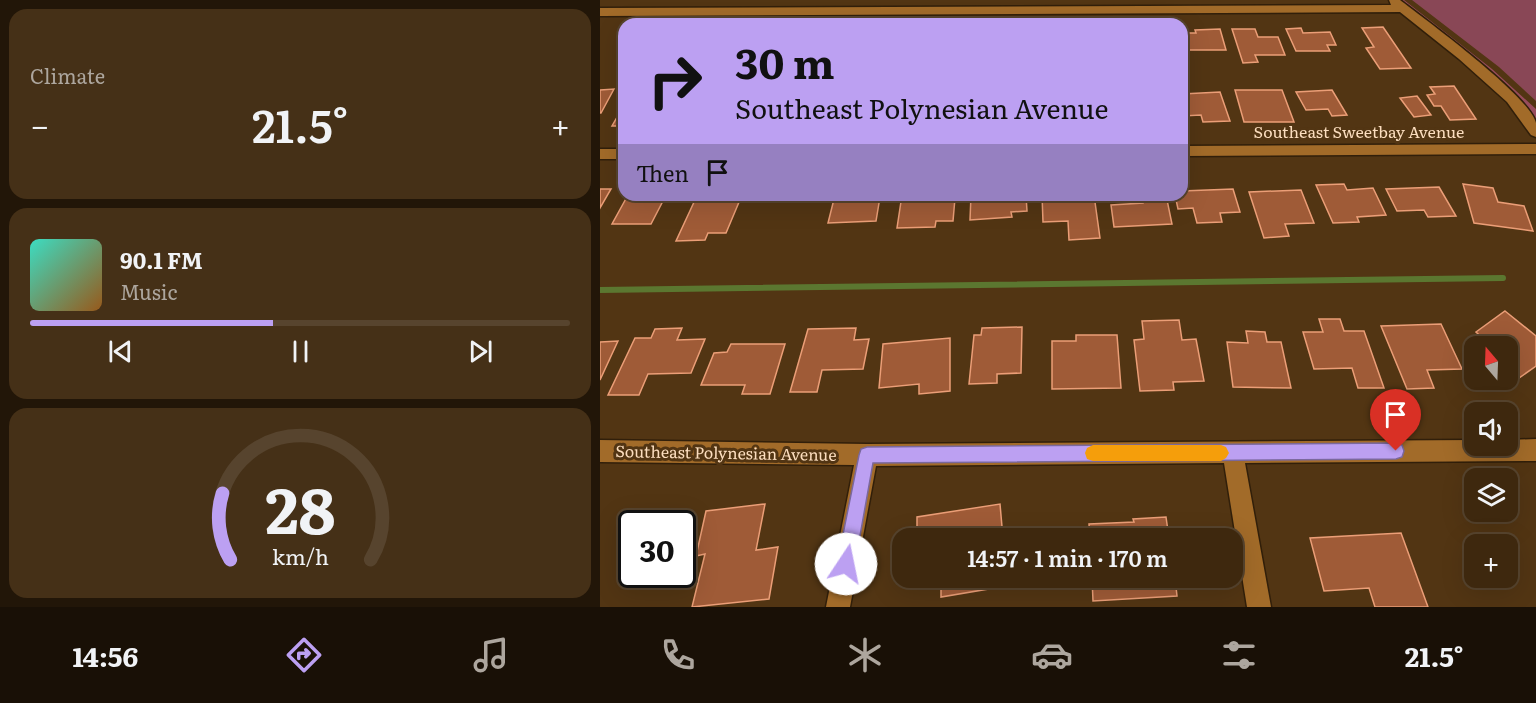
<!DOCTYPE html>
<meta charset="utf-8">
<style>
body{margin:0;font-family:Literata,serif;background:#453017;color:#f1f3f6;height:100vh;display:flex;flex-direction:column;font-size:22px;white-space:nowrap}
*{box-sizing:border-box;margin:0}
p{font-size:20px;color:#ada69e}
.icon{flex:none;width:33px;height:33px;fill:none;stroke:currentColor;stroke-width:2;stroke-linecap:round;stroke-linejoin:round}
.map{position:relative;flex:1;overflow:hidden}
.panel{display:flex;flex-direction:column;gap:9px;padding:9px;background:#221608;width:600px}
.panel>*{flex:none}
.hud{position:absolute;left:18px;top:18px;width:570px;height:183px;border-radius:18px;box-shadow:0 6px 24px #0002,0 0 0 2px #57442e;background:#bca0f2;color:#111;overflow:hidden}
.needle{width:39px;rotate:341deg}
.buttons{position:absolute;left:864px;top:336px;display:grid;gap:12px}
.buttons a{display:grid;place-items:center;width:54px;height:54px;border-radius:12px;background:#3e280e;box-shadow:0 6px 24px #0002,0 0 0 2px #57442e;font-size:30px}
.speed{position:absolute;left:18px;top:510px;display:flex;gap:12px;font-size:30px;font-weight:700;text-align:center}
.speed>*{display:grid;place-content:center;width:78px;height:78px;border-radius:50%;background:#3e280e;box-shadow:0 6px 24px #0002,0 0 0 2px #57442e;line-height:1}
.speed .limit{border:3px solid #111;border-radius:9px;background:#fff;color:#111}
.pin{position:absolute;display:grid;place-items:center;width:51px;height:51px;color:#fff;margin:-62px -26px;border-radius:50% 50% 50% 0;rotate:-45deg;box-shadow:0 0 6px #0007}
.pin .icon{rotate:45deg}
.me{position:absolute;width:66px;margin:-33px;rotate:11deg;stroke-linejoin:round;filter:drop-shadow(0 0 4px #0008)}
.turn{display:flex;align-items:center;gap:21px;height:126px;padding:0 18px;font-size:27px}
.turn .icon{width:78px;height:78px;stroke-width:2.5}
.turn b{display:block;font-size:42px;line-height:51px}
.then{display:flex;align-items:center;height:57px;padding:0 18px;background:#0003;gap:12px;font-size:22px}
.big{font-size:45px;font-weight:600;line-height:1.1}
.panel .tile{flex:1;display:flex;flex-direction:column;justify-content:center;gap:9px;min-width:0;padding:0 21px;border-radius:18px;background:#453017}
.panel .dial{align-items:center;gap:0}
.dial svg{height:156px;overflow:visible;fill:none;stroke:#57442e;stroke-width:7;stroke-linecap:round;text-anchor:middle}
.dial text{fill:#f1f3f6;stroke:none}
.song{display:flex;align-items:center;gap:18px}
.cover{width:72px;height:72px;border-radius:9px;background:linear-gradient(135deg,hsl(170 70% 55%),hsl(30 70% 35%))}
.played{height:6px;border-radius:3px;background:linear-gradient(90deg,#bca0f2 45%,#57442e 45%)}
.keys{display:flex;justify-content:space-around;direction:ltr}
.heat{display:flex;justify-content:space-between;align-items:center;font-size:33px;direction:ltr}
.trip{position:absolute;left:292px;top:528px;width:351px;height:60px;border-radius:18px;background:#3e280e;box-shadow:0 6px 24px #0002,0 0 0 2px #57442e;font-weight:600;line-height:60px;text-align:center}
.tabs{display:flex;height:96px;justify-content:space-around;align-items:center;background:#191006;color:#ada69e}
.tabs .icon{width:42px;height:42px}
.tabs .selected{color:#bca0f2}
.tabs b{font-size:27px;color:#f1f3f6}
main{display:flex;flex:1;min-height:0}
.map>svg:first-child{display:block}
.green{fill:#894756}
.forest{fill:#984c5d}
.lines{fill:none;stroke-linecap:round;stroke-linejoin:round}
.stream{stroke:#5b7730;stroke-width:6}
.building{fill:#9f5b37;stroke:#eb9e77;stroke-width:1.5}
.street-casing{stroke:#311f0a;stroke-width:3}
.street{fill:#a26b29;fill-rule:evenodd}
.route{fill:#bca0f2;stroke:#7a689d;stroke-width:1.5}
.slow{fill:#f59e0b}
.labels{text-anchor:middle;stroke-width:6;stroke-linejoin:round;paint-order:stroke}
.street-label{font-size:16px;fill:#fcdebf;stroke:#523513}
</style>
<main>
<section class="panel">
<div class="tile"><p>Climate</p>
<div class="heat"><a>−</a><b class="big">21.5°</b><a>+</a></div>
</div>
<div class="tile">
<div class="song"><i class="cover"></i><div><b>90.1 FM</b><p>Music</p></div></div>
<div class="played"></div>
<div class="keys"><svg class="icon" aria-label="previous" viewBox="0 0 24 24"><path d="M18 5L8 12l10 7zM5 5v14"/></svg><svg class="icon" aria-label="pause" viewBox="0 0 24 24"><path d="M8 5v14M16 5v14"/></svg><svg class="icon" aria-label="next" viewBox="0 0 24 24"><path d="M6 5l10 7-10 7zM19 5v14"/></svg></div>
</div>
<div class="tile dial"><svg viewBox="0 0 100 80">
<path d="M14 69A42 42 0 1 1 86 69"/>
<path d="M14 69A42 42 0 0 1 10 35" stroke="#bca0f2"/>
<text x="50" y="56" font-size="32" font-weight="700">28</text>
<text x="50" y="72" font-size="11">km/h</text>
</svg></div>
</section>
<div class="map">
<svg width="936" height="607" viewBox="0 0 936 607">
<rect width="100%" height="100%" fill="#523513"/>
<!-- green -->
<path class="green" d="M812 0H936V101L899 67Z"/>
<!-- forest -->
<path class="forest" d="M801 0H804L892 69 936 109V120C900 72 848 36 801 0Z"/>
<g class="lines">
<!-- stream -->
<path class="stream" d="M0 290 903 278"/>
</g>
<!-- building -->
<g class="building">
<path d="M783 27 811 68 780 69 766 48 774 47 762 28Z"/>
<path d="M701 28 703 33 730 32 736 45H727L730 51H696L686 29Z"/>
<path d="M620 29 626 50H582V33H596L595 30Z"/>
<path d="M632 29H655L658 37H678L685 55H655L658 62 643 63Z"/>
<path d="M854 86 876 119 850 120 841 106H834L827 95 835 94 830 87Z"/>
<path d="M14 89 1 113H0V90Z"/>
<path d="M635 90H682L694 122H644Z"/>
<path d="M732 90 747 115 732 116 728 109 706 110 696 92Z"/>
<path d="M620 92 630 121 603 122 601 115 582 116V94Z"/>
<path d="M817 96 831 115 814 117 800 98Z"/>
<path d="M24 105V126H12Z"/>
<path d="M744 184 747 190 773 188 786 215 757 217 759 222 733 223 716 185Z"/>
<path d="M863 184 893 188 898 202 924 206 933 231 874 223Z"/>
<path d="M839 187 856 216 828 217 824 210 797 211 786 189Z"/>
<path d="M0 189H11L0 208Z"/>
<path d="M633 189 640 212 620 213 622 222 597 223 593 208 578 209 575 195H582V191Z"/>
<path d="M701 190 714 223 685 224 689 236 664 238 649 192Z"/>
<path d="M28 195H48L46 199H64L51 224H12Z"/>
<path d="M123 195H142L126 233H108L105 240 76 241 95 200H121Z"/>
<path d="M235 195 280 197 276 221 228 223Z"/>
<path d="M302 195H324V199L355 198 353 221H336L335 227 297 228Z"/>
<path d="M371 195H426L427 211 411 212 412 217 370 220Z"/>
<path d="M442 195H494L500 238 469 240 468 221 443 222Z"/>
<path d="M542 195H566L572 224 514 227 511 205 543 203Z"/>
<path d="M905 311 936 336V366L912 383 908 379V346H884L888 343 876 332Z"/>
<path d="M719 319H740L744 331H764L784 388H758L752 368 714 369 703 332H723Z"/>
<path d="M579 320 582 340 596 339 604 381 573 382 574 390 540 391 534 340 544 339 542 321Z"/>
<path d="M841 324 862 369 827 370 834 388 807 389 781 326Z"/>
<path d="M422 327 421 373 397 374V383L369 384 374 335H381L382 328Z"/>
<path d="M82 328 77 340 105 339 91 373 48 374 39 395H8L35 338H51L55 329Z"/>
<path d="M256 328 254 340 269 339 263 369 222 370 217 392H190L208 329Z"/>
<path d="M646 331 665 332 667 342H681L691 388 633 387 627 342 648 343Z"/>
<path d="M476 335H517L521 388 452 389V341H476Z"/>
<path d="M350 338V391L319 394V384L279 388 283 344Z"/>
<path d="M18 341 0 380V342Z"/>
<path d="M131 344H185L170 394H142L145 385H101L114 353 127 352Z"/>
<path d="M165 504 156 550 178 547 169 599 92 607 105 554 96 556 106 511Z"/>
<path d="M400 504 403 538H317V517Z"/>
<path d="M566 517 569 538H490L489 524 534 522 533 519Z"/>
<path d="M801 533 828 607H775L769 588 724 591 710 538Z"/>
<path d="M341 578H406V586L341 597Z"/>
<path d="M492 578H575L577 596 493 601Z"/>
</g>
<g class="lines">
<defs>
<g id="street">
<path d="M789 0H800C826 20 930 96 936 123 936 127 936 133 936 137L931 135 907 102 859 59 800 12 0 16V8L791 5Z"/>
<path d="M936 144V154L582 156V146Z"/>
<rect x="0" y="149" width="24" height="10"/>
<path d="M936 439V461L645 463 671 607H647L624 463 276 466 250 607H226L254 465 0 462V440L267 444 874 440V446H908V440Z"/>
</g>
</defs>
<!-- street casing -->
<use href="#street" class="street-casing"/>
<!-- street -->
<use href="#street" class="street"/>
</g>
<!-- route -->
<path class="route" d="M796 443 802 445 804 451 802 457 796 459 273 463 255 564 252 570 246 572 240 570 237 564 259 455 261 449 267 447Z"/>
<!-- slow -->
<path class="slow" d="M493 445H621L626 447 629 453 626 458 621 461H493L487 459 485 453 487 448Z"/>
<g class="labels">
<!-- street labels -->
<g class="street-label">
<text x="759" y="138">Southeast Sweetbay Avenue</text>
<text transform="translate(126 453) rotate(1)" y="6">Southeast Polynesian Avenue</text>
</g>
</g>
</svg>
<div class="buttons">
<a><svg class="needle" viewBox="-14 -14 28 28"><path d="M0-13l5 13h-10z" fill="#e53935"/><path d="M0 13l5-13h-10z" fill="#ada69e"/></svg></a>
<a><svg class="icon" aria-label="sound" viewBox="0 0 24 24"><path d="M4 9h4l5-4v14l-5-4H4zM17 9q2 3 0 6"/></svg></a>
<a><svg class="icon" aria-label="layers" viewBox="0 0 24 24"><path d="M12 4l9 5-9 5-9-5zM3 14l9 5 9-5"/></svg></a>
<a>+</a>
</div>
<div class="speed"><div class="limit">30</div></div>
<div class="pin" style="left:796px;top:451px;background:#d93025"><svg class="icon" aria-label="arrive" viewBox="0 0 24 24"><path d="M6 21V4h12l-3 4 3 4H6"/></svg></div>
<svg class="me" style="left:246px;top:564px" viewBox="-20 -20 40 40"><circle r="19" fill="#fff"/><path d="M0-13L10 11 0 6-10 11z" fill="#bca0f2"/></svg>
<div class="trip">14:57 · 1 min · 170 m</div>
<div class="hud">
<div class="turn"><svg class="icon" aria-label="right" viewBox="0 0 24 24"><path d="M7 20v-9h11M14 6l5 5-5 5"/></svg><div><b>30 m</b>Southeast Polynesian Avenue</div></div>
<div class="then">Then<svg class="icon" aria-label="arrive" viewBox="0 0 24 24"><path d="M6 21V4h12l-3 4 3 4H6"/></svg></div>
</div>
</div>
</main>
<nav class="tabs">
<b>14:56</b>
<svg class="icon selected" aria-label="directions" viewBox="0 0 24 24"><path d="M12 3l9 9-9 9-9-9zM9 14v-3h6M13 9l2 2-2 2"/></svg>
<svg class="icon" aria-label="music" viewBox="0 0 24 24"><path d="M9 18V5l10-2v13"/><circle cx="6" cy="18" r="3"/><circle cx="16" cy="16" r="3"/></svg>
<svg class="icon" aria-label="phone" viewBox="0 0 24 24"><path d="M5 4h4l2 5-3 2q2 4 5 5l2-3 5 2v4C11 20 4 13 5 4z"/></svg>
<svg class="icon" aria-label="climate" viewBox="0 0 24 24"><path d="M12 3v18M4 7l16 10M4 17L20 7"/></svg>
<svg class="icon" aria-label="car" viewBox="0 0 24 24"><path d="M5 17H2v-5l4-1 3-4h7l3 4 3 1v5h-3M9 17h6M6 11h13"/><circle cx="7" cy="17" r="2"/><circle cx="17" cy="17" r="2"/></svg>
<svg class="icon" aria-label="filters" viewBox="0 0 24 24"><path d="M4 7h16M4 17h16"/><circle cx="9" cy="7" r="2"/><circle cx="15" cy="17" r="2"/></svg>
<b>21.5°</b>
</nav>
